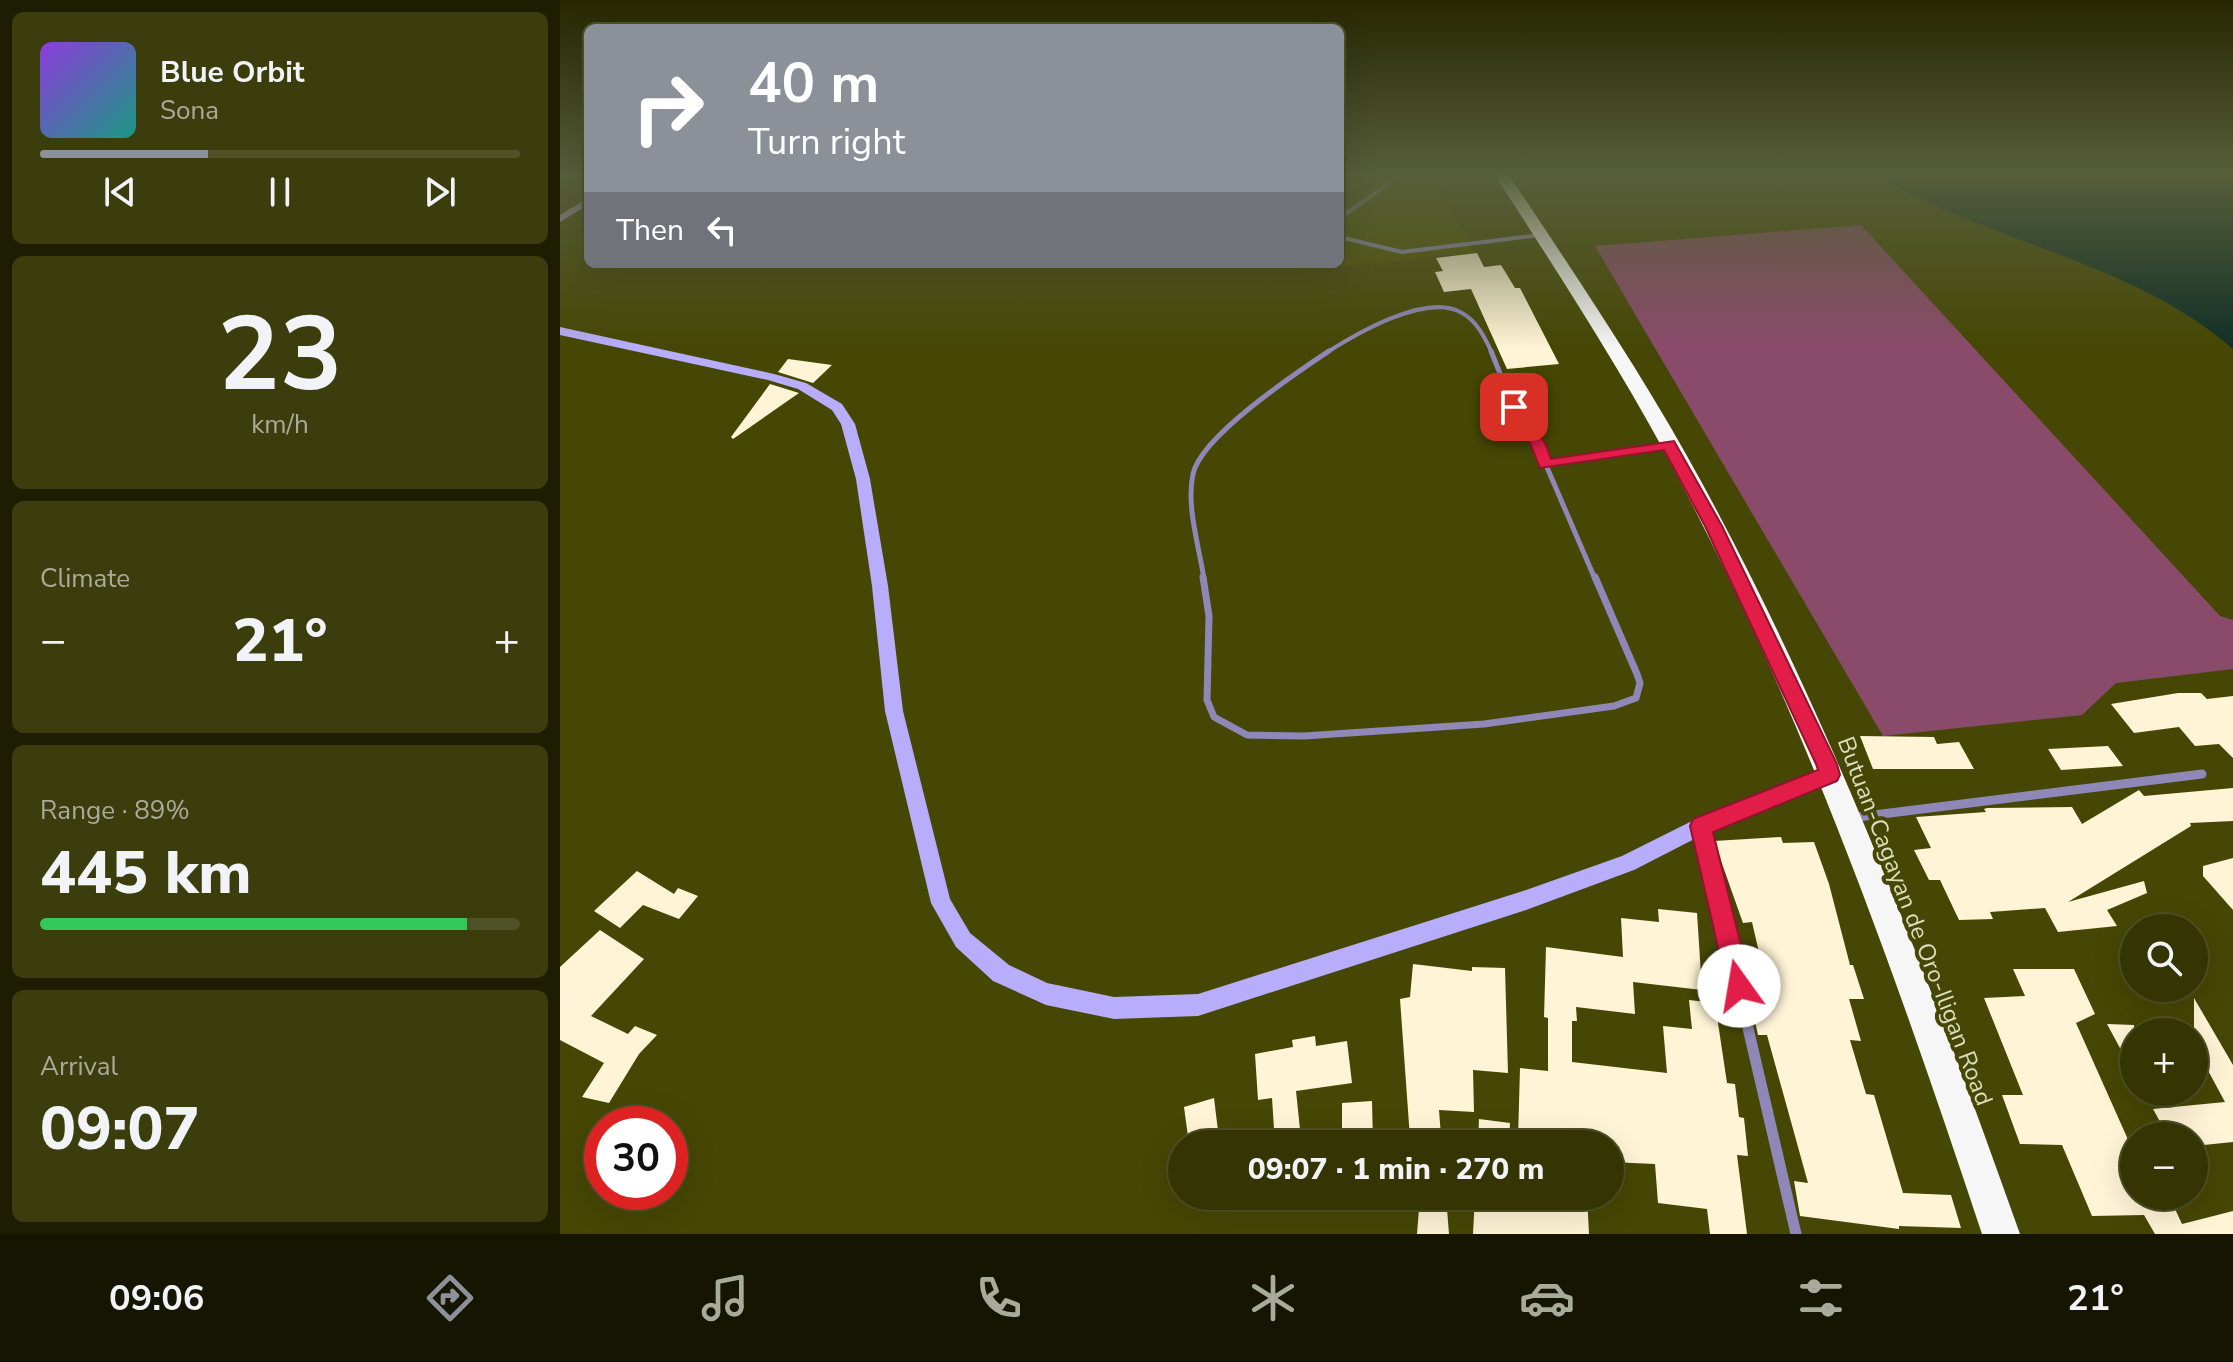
<!DOCTYPE html>
<meta charset="utf-8">
<style>
body{margin:0;font-family:"Nunito Sans",sans-serif;background:#3c3d0d;color:#f1f3f6;height:100vh;display:flex;flex-direction:column;font-size:30px;white-space:nowrap}
*{box-sizing:border-box;margin:0}
p{font-size:26px;color:#a9ab9a}
.icon{flex:none;width:44px;height:44px;fill:none;stroke:currentColor;stroke-width:2;stroke-linecap:round;stroke-linejoin:round}
.map{position:relative;flex:1;overflow:hidden}
.side{display:flex;flex-direction:column;gap:12px;padding:12px;background:#1d1d02;width:560px}
.side>*{flex:none}
.banner{position:absolute;left:24px;top:24px;width:760px;height:244px;border-radius:12px;box-shadow:0 8px 32px #0002,0 0 0 2px #4e5025;background:#8c9099;color:#fff;overflow:hidden}
.fabs{position:absolute;left:1560px;top:914px;display:grid;gap:16px}
.fabs a{display:grid;place-items:center;width:88px;height:88px;border-radius:50%;background:#343503;box-shadow:0 8px 32px #0002,0 0 0 2px #4e5025;font-size:40px}
.speed{position:absolute;left:24px;top:1106px;display:flex;gap:16px;font-size:40px;font-weight:700;text-align:center}
.speed>*{display:grid;place-content:center;width:104px;height:104px;border-radius:50%;background:#343503;box-shadow:0 8px 32px #0002,0 0 0 2px #4e5025;line-height:1}
.speed .limit{border:12px solid #d22;background:#fff;color:#111}
.pin{position:absolute;display:grid;place-items:center;width:68px;height:68px;color:#fff;margin:-34px;border-radius:16px;box-shadow:0 4px 12px #0006}
.me{position:absolute;width:88px;margin:-44px;rotate:347deg;stroke-linejoin:round;filter:drop-shadow(0 0 6px #0008)}
.turn{display:flex;align-items:center;gap:28px;height:168px;padding:0 32px;font-size:36px}
.turn .icon{width:104px;height:104px;stroke-width:2.5}
.turn b{display:block;font-size:56px;line-height:68px}
.then{display:flex;align-items:center;height:76px;padding:0 32px;background:#0003;gap:16px;font-size:30px}
.big{font-size:60px;font-weight:800;line-height:1.1}
.side .card{flex:1;display:flex;flex-direction:column;justify-content:center;gap:12px;min-width:0;padding:0 28px;border-radius:12px;background:#3c3d0d}
.side .dial{align-items:center;gap:0}
.dial b{font-size:104px;line-height:1}
.song{display:flex;align-items:center;gap:24px}
.cover{width:96px;height:96px;border-radius:12px;background:linear-gradient(135deg,hsl(270 70% 55%),hsl(170 70% 35%))}
.played{height:8px;border-radius:4px;background:linear-gradient(90deg,#8c9099 35%,#4e5025 35%)}
.keys{display:flex;justify-content:space-around;direction:ltr}
.heat{display:flex;justify-content:space-between;align-items:center;font-size:44px;direction:ltr}
.charge{height:12px;border-radius:6px;background:linear-gradient(90deg,#34c759 89%,#4e5025 0)}
.trip{position:absolute;left:608px;top:1130px;width:456px;height:80px;border-radius:40px;background:#343503;box-shadow:0 8px 32px #0002,0 0 0 2px #4e5025;font-weight:800;line-height:80px;text-align:center}
.menu{display:flex;height:128px;justify-content:space-around;align-items:center;background:#151501;color:#a9ab9a}
.menu .icon{width:56px;height:56px}
.menu .selected{color:#8c9099}
.menu b{font-size:36px;color:#f1f3f6}
main{display:flex;flex:1;min-height:0}
.map>svg:first-child{display:block}
.built{fill:#4f5000}
.green{fill:#8a4b6a}
.water{fill:#123027}
.building{fill:#fff4d6}
.lines{fill:none;stroke-linecap:round;stroke-linejoin:round}
.lane-far2{stroke:#8e87b8;stroke-width:4}
.lane-far1{stroke:#8e87b8;stroke-width:5}
.lane{stroke:#8e87b8;stroke-width:7}
.street-far1{stroke:#8e87b8;stroke-width:9}
.street{stroke:#8e87b8;stroke-width:11}
.secondary{fill:#b8adfa;fill-rule:evenodd}
.highway{fill:#f6f6f6;fill-rule:evenodd}
.route{fill:#e11d48;stroke:#92132f;stroke-width:2}
.labels{text-anchor:middle;stroke-width:8;stroke-linejoin:round;paint-order:stroke}
.street-label{font-size:24px;fill:#dbddbe;stroke:#464704}
</style>
<main>
<section class="side">
<div class="card">
<div class="song"><i class="cover"></i><div><b>Blue Orbit</b><p>Sona</p></div></div>
<div class="played"></div>
<div class="keys"><svg class="icon" aria-label="previous" viewBox="0 0 24 24"><path d="M18 5L8 12l10 7zM5 5v14"/></svg><svg class="icon" aria-label="pause" viewBox="0 0 24 24"><path d="M8 5v14M16 5v14"/></svg><svg class="icon" aria-label="next" viewBox="0 0 24 24"><path d="M6 5l10 7-10 7zM19 5v14"/></svg></div>
</div>
<div class="card dial"><b>23</b><p>km/h</p></div>
<div class="card"><p>Climate</p>
<div class="heat"><a>−</a><b class="big">21°</b><a>+</a></div>
</div>
<div class="card"><p>Range · 89%</p><b class="big">445 km</b><div class="charge"></div></div>
<div class="card"><p>Arrival</p><b class="big">09:07</b></div>
</section>
<div class="map">
<svg width="1673" height="1234" viewBox="0 0 1673 1234">
<rect width="100%" height="100%" fill="#464704"/>
<!-- built -->
<path class="built" d="M780 175H872L915 252 742 271 722 264H780Z"/>
<!-- green -->
<path class="green" d="M1301 225 1660 616 1673 620V669L1556 683 1522 715 1323 736 1035 246Z"/>
<!-- water -->
<path class="water" d="M1318 175H1673V349C1604 289 1518 262 1434 230 1394 214 1353 199 1318 175Z"/>
<!-- building -->
<g class="building">
<path d="M917 253 924 267 941 265 955 288H960L999 364 947 369 911 289 884 292 875 272 883 271 876 258Z"/>
<path d="M228 359 272 365 253 383 218 372Z"/>
<path d="M210 384 239 393 173 439 171 437Z"/>
<path d="M1618 693H1641L1647 699 1673 696V758L1659 744 1635 746 1619 727 1574 733 1551 704Z"/>
<path d="M1300 736 1374 737 1377 744 1399 742 1414 769H1313Z"/>
<path d="M1548 746 1563 766 1501 770 1488 749Z"/>
<path d="M1673 788V821L1630 823 1631 826 1508 902 1584 881 1587 893 1547 910 1557 926 1498 932 1485 908 1430 912 1433 919 1399 920 1380 880H1369L1354 850 1371 848 1356 817 1426 812 1424 809 1427 808 1512 807 1522 824 1579 790 1584 796Z"/>
<path d="M1221 837 1223 843 1254 842 1269 884 1290 965H1293L1304 999H1289L1301 1041 1290 1040 1306 1094 1314 1095 1343 1193 1391 1195 1401 1228 1339 1226V1229L1240 1216 1234 1181 1248 1183 1207 1035H1198L1191 1003 1210 1004 1201 961 1192 922 1183 923 1154 841Z"/>
<path d="M1673 858V910L1643 876V866Z"/>
<path d="M77 871 114 894 118 888 138 896 119 919 83 905 60 928 34 911Z"/>
<path d="M1098 909 1137 913 1142 990 1073 982 1075 1014 1016 1007 1017 1021H1012V1062L1107 1073 1103 1026 1132 1029 1129 1000 1155 1003 1167 1083 1175 1084 1179 1117 1184 1118 1188 1156 1177 1155 1187 1234H1150L1147 1209 1098 1203 1095 1164 1050 1162V1144H997L958 1139 960 1068 988 1071V1018L984 1017 986 947 1063 957 1061 918 1099 922Z"/>
<path d="M40 930 84 959 31 1016 68 1034 75 1026 97 1035 79 1054 49 1103 22 1097 44 1063 0 1040V967Z"/>
<path d="M853 964 912 971V967L945 968 948 1073 913 1070 914 1112 879 1110 881 1136 850 1138 840 999 850 997Z"/>
<path d="M1453 969H1514L1535 1014 1516 1023 1574 1153V1196H1609L1622 1224 1673 1211V1234H1595L1584 1215 1532 1216 1502 1145 1460 1144 1442 1095H1463L1424 998 1465 996Z"/>
<path d="M1634 998 1673 1065V1142L1634 1146V1136H1608L1593 1109 1665 1102 1645 1065 1634 1066Z"/>
<path d="M1547 1024 1574 1025V1074Z"/>
<path d="M755 1036 756 1046 787 1041 792 1083 736 1091 741 1139 715 1144 712 1098 698 1100 695 1054 733 1047 732 1040Z"/>
<path d="M654 1098 659 1139 629 1144 624 1107Z"/>
<path d="M812 1101 813 1144H782V1103Z"/>
<path d="M919 1119 950 1123 949 1144H918Z"/>
<path d="M860 1196H886L889 1234H857Z"/>
<path d="M915 1196H1027L1029 1234H913Z"/>
</g>
<g class="lines">
<!-- lane-far2 -->
<g class="lane-far2">
<path d="M780 218 841 175"/>
<path d="M780 237 842 252 981 235"/>
<path d="M766 353C796 334 867 292 902 313 917 321 925 338 932 353"/>
</g>
<!-- lane-far1 -->
<g class="lane-far1">
<path d="M931 351 953 406 986 465"/>
<path d="M986 465 1035 579"/>
<path d="M986 465 1108 444"/>
<path d="M644 579C639 546 626 506 633 474 641 436 736 373 769 351"/>
</g>
<!-- lane -->
<path class="lane" d="M643 577 649 616 647 700 654 717 687 735 744 736 924 724 1054 706 1076 698 1080 683 1077 674 1035 577"/>
<!-- street-far1 -->
<g class="street-far1">
<path d="M1290 818 1642 774"/>
<path d="M1141 827 1150 867"/>
</g>
<!-- street -->
<path class="street" d="M1150 865 1236 1234"/>
<!-- secondary -->
<g class="secondary">
<path d="M28 198V205L0 222V215Z"/>
<path d="M0 327 214 374 246 383 282 404 295 424 310 479 328 586 343 711 390 899 410 933 449 965 487 983 554 997 638 994 963 891 1062 856 1134 820 1269 767 1275 769 1278 775 1275 781 1148 832 1074 870 963 911 638 1016 554 1019 486 1005 433 981 396 947 371 903 325 711 312 586 296 479 281 424 272 410 238 389 208 380 0 335Z"/>
</g>
<!-- highway -->
<path class="highway" d="M935 175H949C1016 276 1084 376 1142 483 1272 722 1369 978 1460 1234H1422C1337 978 1246 720 1120 481 1065 375 999 275 935 175Z"/>
</g>
<!-- sky -->
<linearGradient id="sky" x2="0" y2="1"><stop stop-color="#262702"/><stop offset="0.5" stop-color="#575e3a"/><stop offset="1" stop-color="#575e3a" stop-opacity="0"/></linearGradient>
<rect width="1673" height="348" fill="url(#sky)"/>
<!-- route -->
<path class="route" d="M954 402 959 404 985 443 991 459 1114 441 1162 526 1277 764 1280 775 1277 781 1153 832 1191 986 1188 995 1179 998 1170 995 1167 986 1130 826 1133 819 1258 770 1256 764 1145 526 1104 450 980 468 970 443 946 407Z"/>
<g class="labels">
<!-- street labels -->
<g class="street-label">
<text transform="translate(1355 921) rotate(69)" y="8">Butuan-Cagayan de Oro-Iligan Road</text>
</g>
</g>
</svg>
<div class="fabs">
<a><svg class="icon" aria-label="search" viewBox="0 0 24 24"><circle cx="10" cy="10" r="6"/><path d="M15 15l6 6"/></svg></a>
<a>+</a>
<a>−</a>
</div>
<div class="speed"><div class="limit">30</div></div>
<div class="pin" style="left:954px;top:407px;background:#d93025"><svg class="icon" aria-label="arrive" viewBox="0 0 24 24"><path d="M6 21V4h12l-3 4 3 4H6"/></svg></div>
<svg class="me" style="left:1179px;top:986px" viewBox="-20 -20 40 40"><circle r="19" fill="#fff"/><path d="M0-13L10 11 0 6-10 11z" fill="#e11d48"/></svg>
<div class="trip">09:07 · 1 min · 270 m</div>
<div class="banner">
<div class="turn"><svg class="icon" aria-label="right" viewBox="0 0 24 24"><path d="M7 20v-9h11M14 6l5 5-5 5"/></svg><div><b>40 m</b>Turn right</div></div>
<div class="then">Then<svg class="icon" aria-label="left" viewBox="0 0 24 24"><path d="M17 20v-9H6M10 6l-5 5 5 5"/></svg></div>
</div>
</div>
</main>
<nav class="menu">
<b>09:06</b>
<svg class="icon selected" aria-label="directions" viewBox="0 0 24 24"><path d="M12 3l9 9-9 9-9-9zM9 14v-3h6M13 9l2 2-2 2"/></svg>
<svg class="icon" aria-label="music" viewBox="0 0 24 24"><path d="M9 18V5l10-2v13"/><circle cx="6" cy="18" r="3"/><circle cx="16" cy="16" r="3"/></svg>
<svg class="icon" aria-label="phone" viewBox="0 0 24 24"><path d="M5 4h4l2 5-3 2q2 4 5 5l2-3 5 2v4C11 20 4 13 5 4z"/></svg>
<svg class="icon" aria-label="climate" viewBox="0 0 24 24"><path d="M12 3v18M4 7l16 10M4 17L20 7"/></svg>
<svg class="icon" aria-label="car" viewBox="0 0 24 24"><path d="M5 17H2v-5l4-1 3-4h7l3 4 3 1v5h-3M9 17h6M6 11h13"/><circle cx="7" cy="17" r="2"/><circle cx="17" cy="17" r="2"/></svg>
<svg class="icon" aria-label="filters" viewBox="0 0 24 24"><path d="M4 7h16M4 17h16"/><circle cx="9" cy="7" r="2"/><circle cx="15" cy="17" r="2"/></svg>
<b>21°</b>
</nav>
